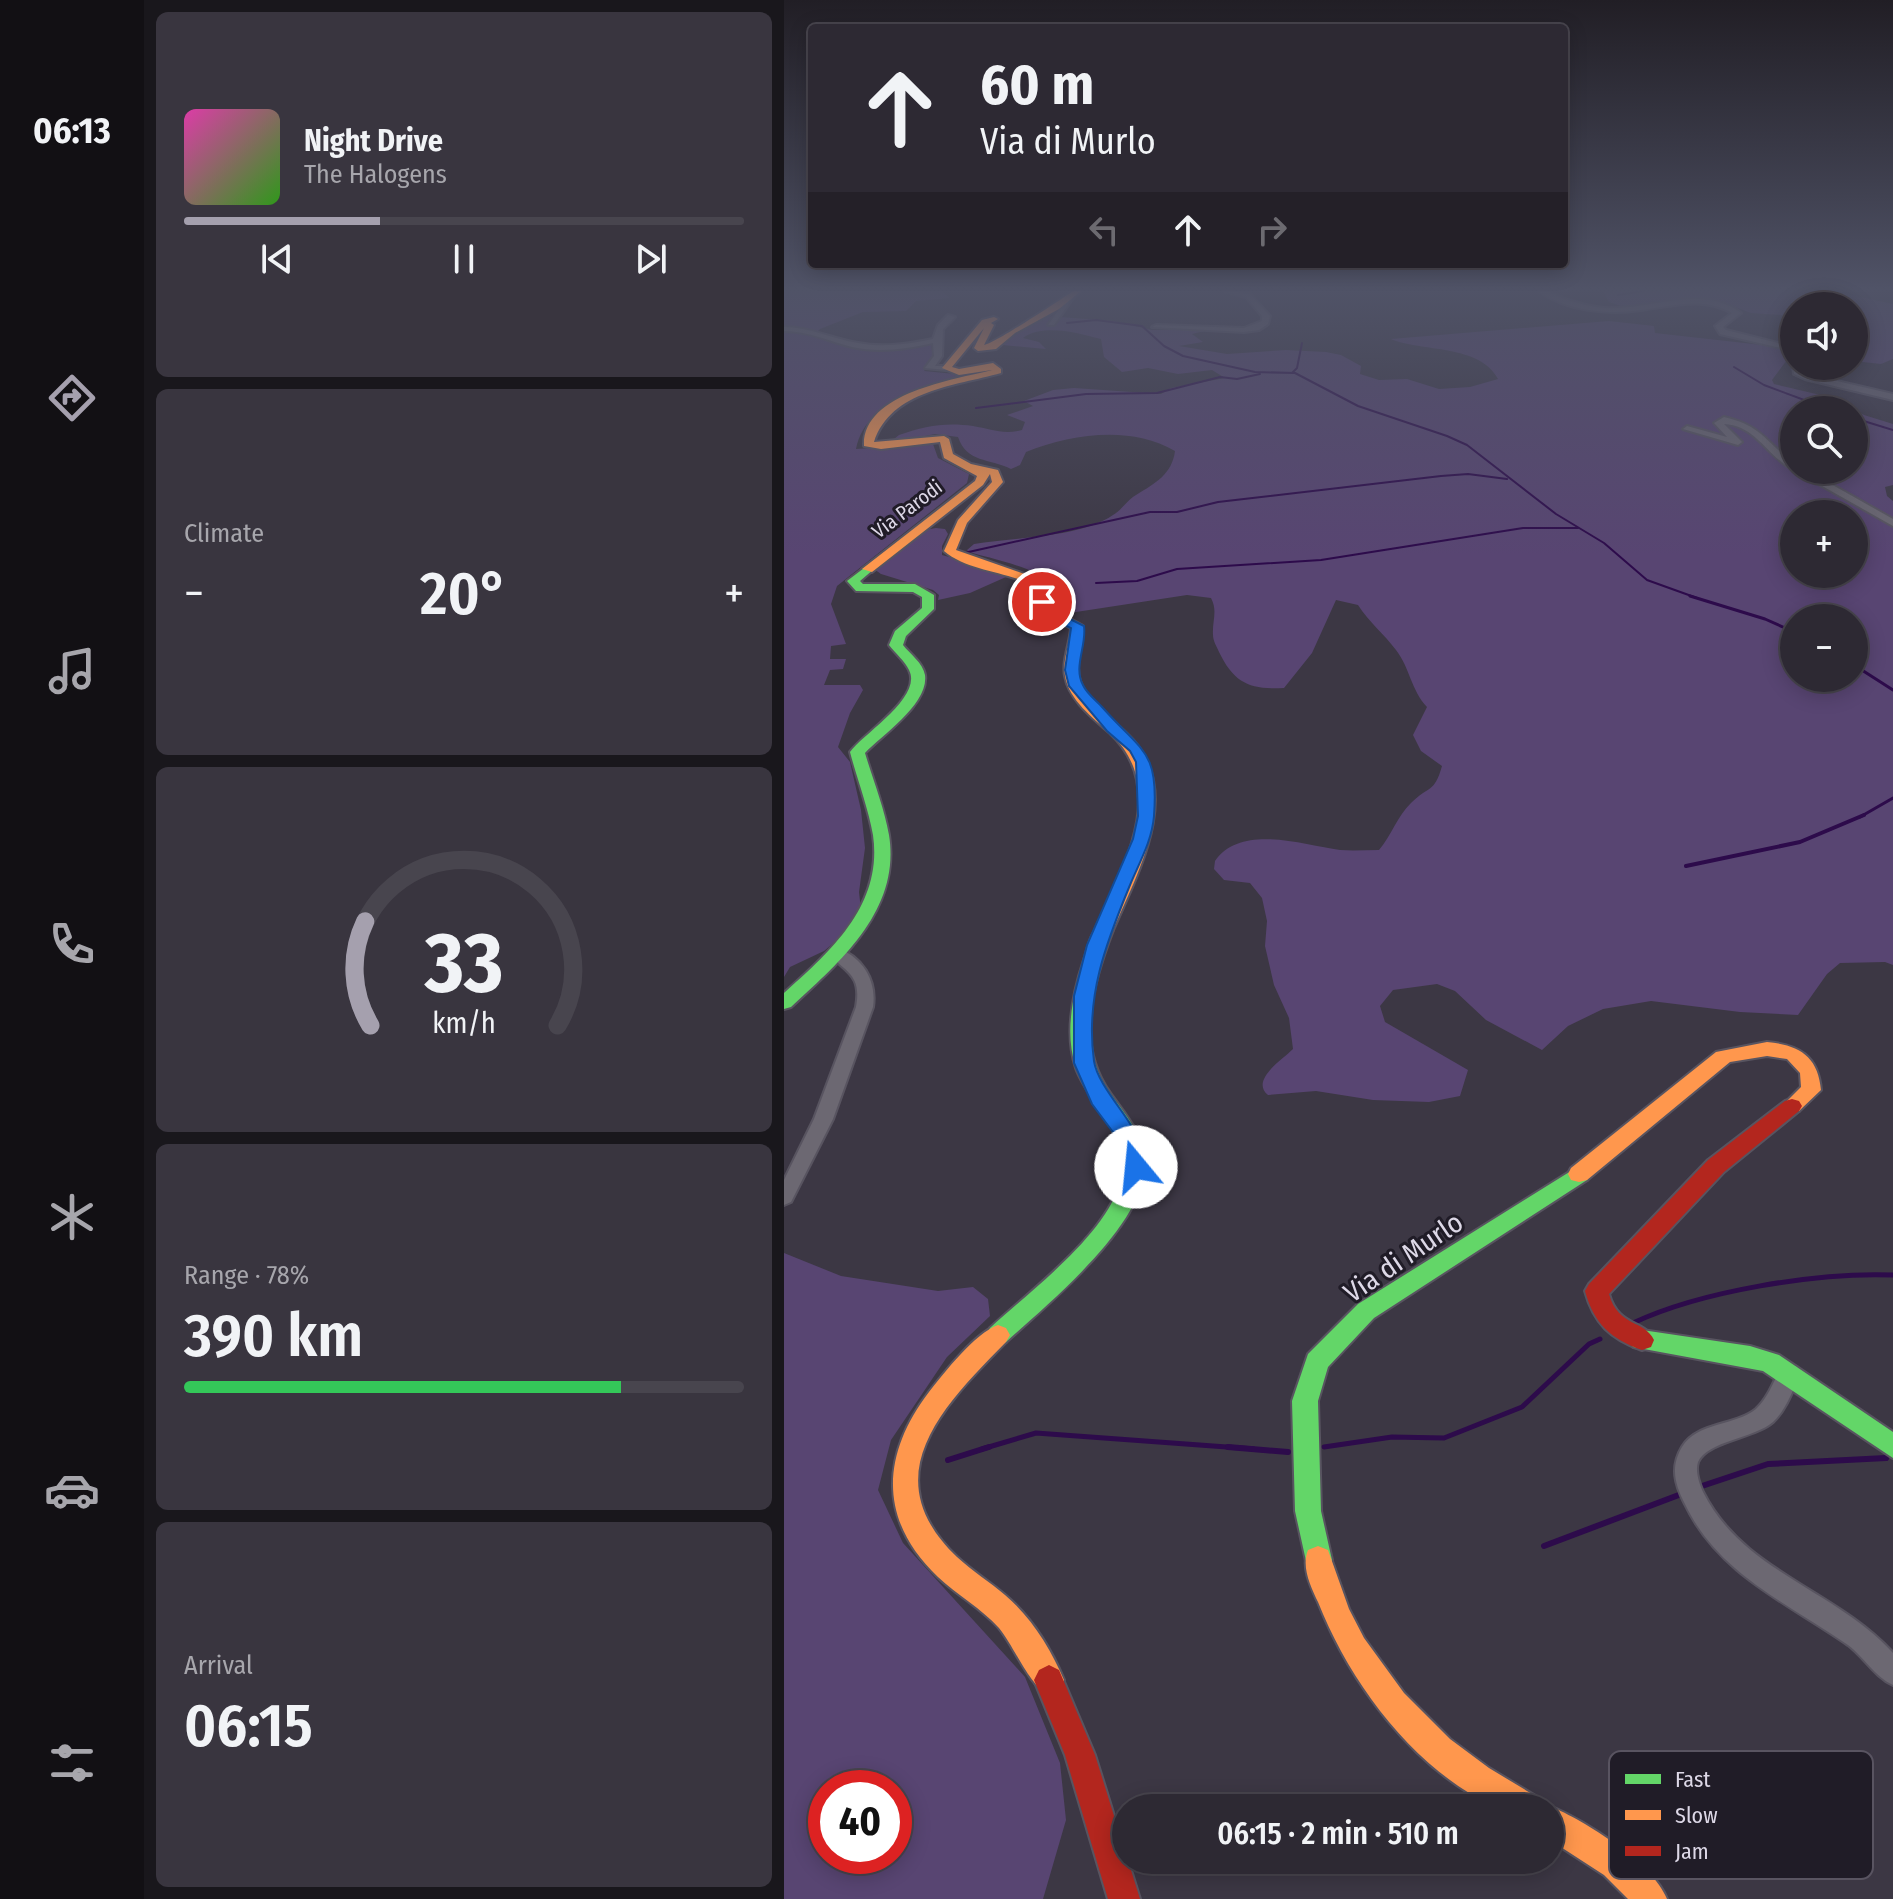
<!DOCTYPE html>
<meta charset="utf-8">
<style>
body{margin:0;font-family:"Fira Sans Condensed",sans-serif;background:#39353f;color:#f1f3f6;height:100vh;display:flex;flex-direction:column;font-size:30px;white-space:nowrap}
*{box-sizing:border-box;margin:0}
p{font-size:26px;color:#a7a6ac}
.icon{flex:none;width:44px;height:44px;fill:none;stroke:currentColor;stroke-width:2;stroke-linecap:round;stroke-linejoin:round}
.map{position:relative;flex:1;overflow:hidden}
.sheet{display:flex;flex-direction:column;gap:12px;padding:12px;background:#19171c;width:640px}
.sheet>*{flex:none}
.guide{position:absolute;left:24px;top:24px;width:760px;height:244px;border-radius:8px;box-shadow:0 4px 20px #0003,0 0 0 2px #48454e;background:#2d2933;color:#f1f3f6;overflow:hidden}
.buttons{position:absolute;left:996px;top:292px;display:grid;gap:16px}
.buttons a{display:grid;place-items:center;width:88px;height:88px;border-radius:50%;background:#2d2933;box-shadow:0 4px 20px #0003,0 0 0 2px #48454e;font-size:40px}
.speed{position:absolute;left:24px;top:1770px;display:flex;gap:16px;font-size:40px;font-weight:700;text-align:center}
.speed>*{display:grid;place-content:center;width:104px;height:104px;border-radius:50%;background:#2d2933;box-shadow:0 4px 20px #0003,0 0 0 2px #48454e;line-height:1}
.speed .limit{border:12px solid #d22;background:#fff;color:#111}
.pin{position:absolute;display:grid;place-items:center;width:68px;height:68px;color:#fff;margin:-34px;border:4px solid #fff;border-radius:50%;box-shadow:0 2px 8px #0007}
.me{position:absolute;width:88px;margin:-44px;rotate:343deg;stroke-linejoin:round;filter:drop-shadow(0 0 6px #0008)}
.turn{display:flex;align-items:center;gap:28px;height:168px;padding:0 40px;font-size:36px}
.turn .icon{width:104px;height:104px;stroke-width:2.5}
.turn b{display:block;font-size:56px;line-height:68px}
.lanes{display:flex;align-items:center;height:76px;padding:0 40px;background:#0003;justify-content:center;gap:40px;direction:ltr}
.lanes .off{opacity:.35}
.big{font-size:60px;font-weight:600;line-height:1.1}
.sheet .tile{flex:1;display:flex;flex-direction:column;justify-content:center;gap:12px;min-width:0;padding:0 28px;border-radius:12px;background:#39353f}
.sheet .dial{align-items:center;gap:0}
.dial svg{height:208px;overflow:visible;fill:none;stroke:#48454e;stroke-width:7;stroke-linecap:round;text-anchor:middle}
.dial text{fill:#f1f3f6;stroke:none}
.song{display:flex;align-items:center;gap:24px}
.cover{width:96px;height:96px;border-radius:12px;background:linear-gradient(135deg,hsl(320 70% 55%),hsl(110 70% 35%))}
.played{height:8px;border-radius:4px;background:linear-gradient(90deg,#a5a0ae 35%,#48454e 35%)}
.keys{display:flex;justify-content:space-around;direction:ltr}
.heat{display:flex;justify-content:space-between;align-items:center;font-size:44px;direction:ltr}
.charge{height:12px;border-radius:6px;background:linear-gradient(90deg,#34c759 78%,#48454e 0)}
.trip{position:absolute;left:328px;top:1794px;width:452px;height:80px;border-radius:40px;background:#2d2933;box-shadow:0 4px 20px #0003,0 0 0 2px #48454e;font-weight:600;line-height:80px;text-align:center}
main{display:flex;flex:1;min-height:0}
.tab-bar{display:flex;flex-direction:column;width:144px;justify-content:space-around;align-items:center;background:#121014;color:#a7a6ac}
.tab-bar .icon{width:56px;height:56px}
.tab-bar .selected{color:#a5a0ae}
.tab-bar b{font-size:36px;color:#f1f3f6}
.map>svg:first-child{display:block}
.green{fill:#584572;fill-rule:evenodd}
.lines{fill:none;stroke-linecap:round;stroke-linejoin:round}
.stream-far4{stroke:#2d0b4b;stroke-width:2}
.stream-far3{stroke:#2d0b4b;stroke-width:3}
.stream-far2{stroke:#2d0b4b;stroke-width:4}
.stream-far1{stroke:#2d0b4b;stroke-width:5}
.stream{stroke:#2d0b4b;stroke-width:6}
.street-casing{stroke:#585460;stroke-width:4}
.fast-casing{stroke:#585460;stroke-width:4}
.slow-casing{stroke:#585460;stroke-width:4}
.jam-casing{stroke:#585460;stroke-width:4}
.street{fill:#6c6872;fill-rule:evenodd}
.fast{fill:#63d668;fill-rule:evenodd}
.slow{fill:#ff974d;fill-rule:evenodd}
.jam{fill:#b3261e;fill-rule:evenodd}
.route{fill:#1a73e8;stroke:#114b97;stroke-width:2}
.labels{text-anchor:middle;stroke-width:6;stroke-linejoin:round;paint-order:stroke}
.far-street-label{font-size:20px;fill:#ddd8e7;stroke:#201c27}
.near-street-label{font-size:28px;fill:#ddd8e7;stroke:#201c27}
.key{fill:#201c27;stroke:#595461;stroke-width:2}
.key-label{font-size:22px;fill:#ddd8e7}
</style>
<main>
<nav class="tab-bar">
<b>06:13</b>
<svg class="icon selected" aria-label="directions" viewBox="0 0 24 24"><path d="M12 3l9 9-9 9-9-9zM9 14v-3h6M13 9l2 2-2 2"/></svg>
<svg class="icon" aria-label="music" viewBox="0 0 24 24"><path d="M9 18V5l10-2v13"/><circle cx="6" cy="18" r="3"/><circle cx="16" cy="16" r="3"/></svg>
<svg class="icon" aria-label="phone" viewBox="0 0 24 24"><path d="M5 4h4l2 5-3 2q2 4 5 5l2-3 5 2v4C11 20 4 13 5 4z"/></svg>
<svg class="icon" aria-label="climate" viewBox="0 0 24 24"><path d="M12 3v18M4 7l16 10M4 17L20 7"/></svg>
<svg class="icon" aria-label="car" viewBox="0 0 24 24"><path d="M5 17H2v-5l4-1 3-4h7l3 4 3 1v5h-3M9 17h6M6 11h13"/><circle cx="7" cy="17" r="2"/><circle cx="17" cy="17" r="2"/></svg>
<svg class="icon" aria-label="filters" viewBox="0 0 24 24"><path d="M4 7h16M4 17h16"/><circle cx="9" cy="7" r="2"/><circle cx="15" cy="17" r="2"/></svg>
</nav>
<section class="sheet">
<div class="tile">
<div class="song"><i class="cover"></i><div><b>Night Drive</b><p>The Halogens</p></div></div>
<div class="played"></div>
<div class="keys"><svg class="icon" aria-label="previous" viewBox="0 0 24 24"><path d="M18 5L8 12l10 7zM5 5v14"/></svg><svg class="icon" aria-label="pause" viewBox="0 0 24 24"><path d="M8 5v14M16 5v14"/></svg><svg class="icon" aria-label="next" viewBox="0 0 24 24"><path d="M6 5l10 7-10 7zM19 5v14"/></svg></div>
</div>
<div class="tile"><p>Climate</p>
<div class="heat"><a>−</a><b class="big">20°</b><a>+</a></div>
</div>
<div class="tile dial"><svg viewBox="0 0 100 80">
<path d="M14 69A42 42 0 1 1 86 69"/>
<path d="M14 69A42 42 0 0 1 12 29" stroke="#a5a0ae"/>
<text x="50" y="56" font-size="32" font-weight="700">33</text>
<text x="50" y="72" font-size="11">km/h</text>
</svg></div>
<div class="tile"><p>Range · 78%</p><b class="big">390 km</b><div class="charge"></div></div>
<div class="tile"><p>Arrival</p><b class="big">06:15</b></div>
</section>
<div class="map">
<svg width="1109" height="1899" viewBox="0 0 1109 1899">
<rect width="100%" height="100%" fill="#3c3744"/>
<!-- green -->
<g class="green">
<path d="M0 291H157L166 298 132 301 122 311 79 312 36 329 32 333C72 348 105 352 147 343L149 359 140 371 171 374 198 373C154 389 84 393 72 449L149 444 154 458 185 474 183 483 53 586 47 604 62 644 47 646 46 659H62L59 669 46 670 40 685H76L79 690 66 713 54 747 66 762 77 810 81 848 75 892 77 910 65 930 40 951 6 967 0 977Z"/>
<path d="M819 291H1049L1109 304V359L1097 364 1070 361V306H1010V316L967 313 946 305 915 300 837 306 825 302Z"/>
<path d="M263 316 329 321 368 330H418L420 331 408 334 419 342 395 346 443 354 502 350 542 352 557 355 577 366 576 374 595 380 623 379 655 389 686 387 714 379C696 344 637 352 607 339L825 321 870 326 871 333 997 347 1008 353 988 380 990 384 1049 398 1080 415 1109 424V485L1101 487 1103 496 1109 501V965L1101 962 1056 963 1043 974 1014 1015 956 1012 867 1001 819 1009 784 1026 758 1050 702 1020 671 991 653 984 609 990 596 1006 601 1022 684 1070 676 1096 645 1102 589 1100 532 1091 484 1095C466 1080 498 1060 509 1049L505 1018 490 985 481 946 483 921 478 898 466 883 440 880 430 869 431 861C457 823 519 845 556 850 569 851 582 850 595 850 607 836 614 815 627 803 645 785 650 794 658 766L637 751 629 735 643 707C627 690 626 668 612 650 600 634 585 622 574 605L552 600 528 653 500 688C466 690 450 683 435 652 433 647 429 641 429 635 428 621 434 611 427 598L403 595 279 614 267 610C265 601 269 592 266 585 260 569 201 557 185 552L183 550 190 544C231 537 295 538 329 515 338 510 343 500 352 495 372 483 388 474 391 451 346 425 288 434 242 452L236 465 227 469C205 458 183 463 174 437L151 434 121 440 110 439 115 435C141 426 161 422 189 426 207 429 219 435 238 430L241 422 223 415 249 406 240 401 269 390 290 388 377 394 387 388 441 378 428 370 394 374 364 368 338 372 320 357 317 339C295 333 258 323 239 338L255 342 262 349 219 345 220 336ZM1010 410H1070V470H1010ZM1010 514H1070V574H1010ZM1010 618H1070V678H1010Z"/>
<path d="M152 528 161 529 164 534 158 546V555L212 570 222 577 186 593 154 600 155 595 149 590 97 574 90 569 141 530Z"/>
<path d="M0 1253 57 1276 154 1291 189 1287 204 1299 206 1316 163 1357 107 1440 94 1490 119 1543 241 1677 276 1763 282 1820 259 1899H0ZM42 1788H110V1856H42Z"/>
</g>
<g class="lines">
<!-- stream-far4 -->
<g class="stream-far4">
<path d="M834 295 859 291"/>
<path d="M283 323 312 320 358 326 380 346 399 356 471 372 511 373 574 406 663 436 683 445 772 514 820 543 863 580 913 598"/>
<path d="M950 367 980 385 1047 410"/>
<path d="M508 373 513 368 518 343"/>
<path d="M192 408 302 394 373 393 436 377 453 379 476 374"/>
<path d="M1070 418 1109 430"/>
<path d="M180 553 366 512H393L434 502 657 476 684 474 723 479"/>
<path d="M312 583 353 581 393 569 537 560 739 528H794"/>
</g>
<!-- stream-far3 -->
<g class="stream-far3">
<path d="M906 596 981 619 1010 632"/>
<path d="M1070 665 1109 690"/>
<path d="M1076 817 1109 798"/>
</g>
<!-- stream-far2 -->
<path class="stream-far2" d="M902 866 1016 842 1080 815"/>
<!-- stream-far1 -->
<g class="stream-far1">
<path d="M849 1323C917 1291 1034 1272 1109 1275"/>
<path d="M540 1447 608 1437 660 1438 738 1407 805 1344 816 1339"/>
<path d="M198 1449 252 1433 470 1449"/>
</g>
<!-- stream -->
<g class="stream">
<path d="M444 1447 504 1452"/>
<path d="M164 1460 205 1447"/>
<path d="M912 1488 984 1464 1102 1458"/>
<path d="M760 1546 900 1493"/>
</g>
<defs>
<g id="street">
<path d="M440 291 466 294 486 316 484 324 475 330 460 332 368 327 372 325 460 328 478 321V316L462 297Z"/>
<path d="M755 291C765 290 774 297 784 300 796 304 809 307 821 308 865 311 918 283 957 313L939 327 942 330 1010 347V351L936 334 931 326 948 313C919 296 888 306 857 310 824 315 782 311 755 291Z"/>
<path d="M286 294 291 295 270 325H264Z"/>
<path d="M164 315 171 317 159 329 158 356 151 366H165L162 370 141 368 150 356 149 343C122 349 95 353 68 347 44 341 24 331 0 331V327C26 327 48 339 74 343 99 348 124 344 149 339L154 325Z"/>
<path d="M1009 364 1016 366 1017 371 1027 375 1109 394V400L1021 379 1010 374Z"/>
<path d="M940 417C979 426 981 442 1010 463V470C983 457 972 425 940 424L958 442 954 445 899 429 903 426 943 437 930 423Z"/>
<path d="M1010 470H1022L1109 519V526Z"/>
<path d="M52 948C78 956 93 980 89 1007L49 1119 7 1202 0 1205V1180L30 1119 72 1007C78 974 62 973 44 953Z"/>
<path d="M1005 1364 1013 1367 1016 1374C1009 1390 1002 1410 989 1422 971 1438 923 1441 914 1462 911 1471 915 1483 919 1492 959 1572 1052 1590 1109 1653V1685C1091 1677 1080 1657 1064 1645 1004 1603 934 1574 901 1504 891 1485 886 1467 898 1447 913 1422 951 1426 972 1409 984 1398 990 1381 997 1367Z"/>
</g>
<g id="fast">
<path d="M84 565 90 569 76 581 79 584H131L150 595V609L122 636 119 645C126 654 139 663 141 675 145 704 98 735 81 753 89 780 100 807 105 835 117 910 56 962 7 1007L0 1009V993C47 951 99 905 89 835 84 807 73 779 66 752 80 733 139 697 125 670 121 661 111 653 105 645L111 631 138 608V597L129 592 72 591 63 581Z"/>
<path d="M320 924 329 930C309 982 290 1043 326 1093 340 1113 361 1136 361 1163 363 1223 264 1304 222 1342L214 1345 206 1342 202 1335 206 1328C248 1289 323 1235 338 1178 349 1135 305 1105 292 1068 280 1033 289 993 300 960 304 948 307 928 320 924Z"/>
<path d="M795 1166 803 1168 806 1174 803 1180 590 1318 544 1367 534 1401 537 1511 548 1560 544 1570 534 1574 524 1570 511 1511 508 1401 524 1354 574 1304Z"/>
<path d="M858 1330 966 1346 995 1355 1109 1432V1458L979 1371 849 1347 846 1340 849 1333Z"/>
</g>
<g id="slow">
<path d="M289 291H297L275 309 231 333 212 349 194 351 190 348 200 328 168 367 175 369 209 363 217 369V373C171 386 107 390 90 442L160 436 165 439 169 454 187 464 214 470 219 482 183 523 172 550 263 582 266 608 299 626C300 644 290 663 296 681 305 706 332 721 349 740 398 795 353 874 329 930L320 936 311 930C339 869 386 789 326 733 309 718 285 700 281 676 278 660 286 644 287 628L256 613 253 587C224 571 185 572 160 551L174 520 208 482 206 474 199 485 88 572 78 569 191 481 193 476 160 458 156 442 97 449 80 446C78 393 169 380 208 370L175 375 158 368 198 320 210 317 214 319 207 323 210 325 200 345C208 345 278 299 289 291Z"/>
<path d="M983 1042C1015 1045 1034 1056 1037 1090L1015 1111H1001L998 1106 1017 1087 1016 1073 1003 1059 983 1056 946 1062 803 1180 795 1182 787 1180 784 1174 787 1168 932 1052Z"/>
<path d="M214 1325 222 1328 226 1335 222 1342C160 1405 88 1476 173 1557 188 1571 206 1582 221 1595 247 1617 267 1649 280 1680L275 1690 265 1695C246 1687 230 1646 215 1628 197 1608 173 1595 154 1577 94 1520 97 1455 145 1392 160 1373 191 1333 214 1325Z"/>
<path d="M534 1546 544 1550 565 1609 580 1638 620 1693 666 1739 705 1768 753 1797 758 1808C744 1808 722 1812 709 1806 629 1768 566 1683 534 1602 527 1587 517 1567 524 1550Z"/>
<path d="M766 1806C801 1821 869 1863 883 1899H844L820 1875 766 1840V1808H762Z"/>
</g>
<g id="jam">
<path d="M1008 1099 1015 1101 1018 1106 1015 1111 940 1172 825 1294C834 1327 861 1320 870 1340L867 1347 858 1350C827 1339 810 1324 801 1291L805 1284 924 1160 1001 1101Z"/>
<path d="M265 1665 275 1670 311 1755 356 1899H324L281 1755 250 1680 255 1670Z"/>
</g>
</defs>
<!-- street casing -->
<use href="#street" class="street-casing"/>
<!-- fast casing -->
<use href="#fast" class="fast-casing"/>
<!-- slow casing -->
<use href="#slow" class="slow-casing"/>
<!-- jam casing -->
<use href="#jam" class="jam-casing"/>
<!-- street -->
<use href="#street" class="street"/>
<!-- fast -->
<use href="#fast" class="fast"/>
<!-- slow -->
<use href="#slow" class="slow"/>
<!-- jam -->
<use href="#jam" class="jam"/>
</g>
<!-- sky -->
<linearGradient id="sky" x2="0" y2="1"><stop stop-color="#211e25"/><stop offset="0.52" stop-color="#505367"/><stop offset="1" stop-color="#505367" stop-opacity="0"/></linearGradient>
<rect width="1109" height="556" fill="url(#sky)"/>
<!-- route -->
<path class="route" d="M258 598 262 599 268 610 300 626C303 645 289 667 299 685 303 694 313 701 319 708 358 752 375 750 370 816 368 841 355 863 346 885 322 943 301 997 310 1061 315 1095 376 1143 359 1173L352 1176 344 1173 337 1143 308 1104 290 1063V996L303 945 349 839 354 816 352 762 346 751 323 731 285 686 281 670 287 628 258 615 252 602Z"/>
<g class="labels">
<!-- far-street labels -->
<g class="far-street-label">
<text transform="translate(123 509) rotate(-37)" y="7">Via Parodi</text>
</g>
<!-- near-street labels -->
<g class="near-street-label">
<text transform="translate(619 1257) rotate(-34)" y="10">Via di Murlo</text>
</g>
</g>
<!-- legend -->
<rect x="825" y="1751" width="264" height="128" rx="12" class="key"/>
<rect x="841" y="1774" width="36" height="10" fill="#63d668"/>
<rect x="841" y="1810" width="36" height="10" fill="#ff974d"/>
<rect x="841" y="1846" width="36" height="10" fill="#b3261e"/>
<g class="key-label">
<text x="891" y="1787">Fast</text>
<text x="891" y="1823">Slow</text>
<text x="891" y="1859">Jam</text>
</g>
</svg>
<div class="buttons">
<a><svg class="icon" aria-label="sound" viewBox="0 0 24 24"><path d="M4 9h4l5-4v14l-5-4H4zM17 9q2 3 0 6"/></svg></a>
<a><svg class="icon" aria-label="search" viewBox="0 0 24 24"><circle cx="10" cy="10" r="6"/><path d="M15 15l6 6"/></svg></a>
<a>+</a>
<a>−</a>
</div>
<div class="speed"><div class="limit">40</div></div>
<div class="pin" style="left:258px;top:602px;background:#d93025"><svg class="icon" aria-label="arrive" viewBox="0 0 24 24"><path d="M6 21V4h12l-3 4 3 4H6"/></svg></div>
<svg class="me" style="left:352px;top:1167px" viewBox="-20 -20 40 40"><circle r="19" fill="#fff"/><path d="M0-13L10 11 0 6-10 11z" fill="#1a73e8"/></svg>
<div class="trip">06:15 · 2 min · 510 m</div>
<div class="guide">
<div class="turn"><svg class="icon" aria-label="ahead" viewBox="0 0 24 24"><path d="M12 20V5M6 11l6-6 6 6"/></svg><div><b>60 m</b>Via di Murlo</div></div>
<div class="lanes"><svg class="icon off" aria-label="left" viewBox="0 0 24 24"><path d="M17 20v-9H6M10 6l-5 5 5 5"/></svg><svg class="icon" aria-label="ahead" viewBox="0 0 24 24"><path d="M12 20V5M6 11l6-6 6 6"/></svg><svg class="icon off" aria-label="right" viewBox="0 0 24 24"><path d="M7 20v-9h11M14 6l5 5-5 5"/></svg></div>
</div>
</div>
</main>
